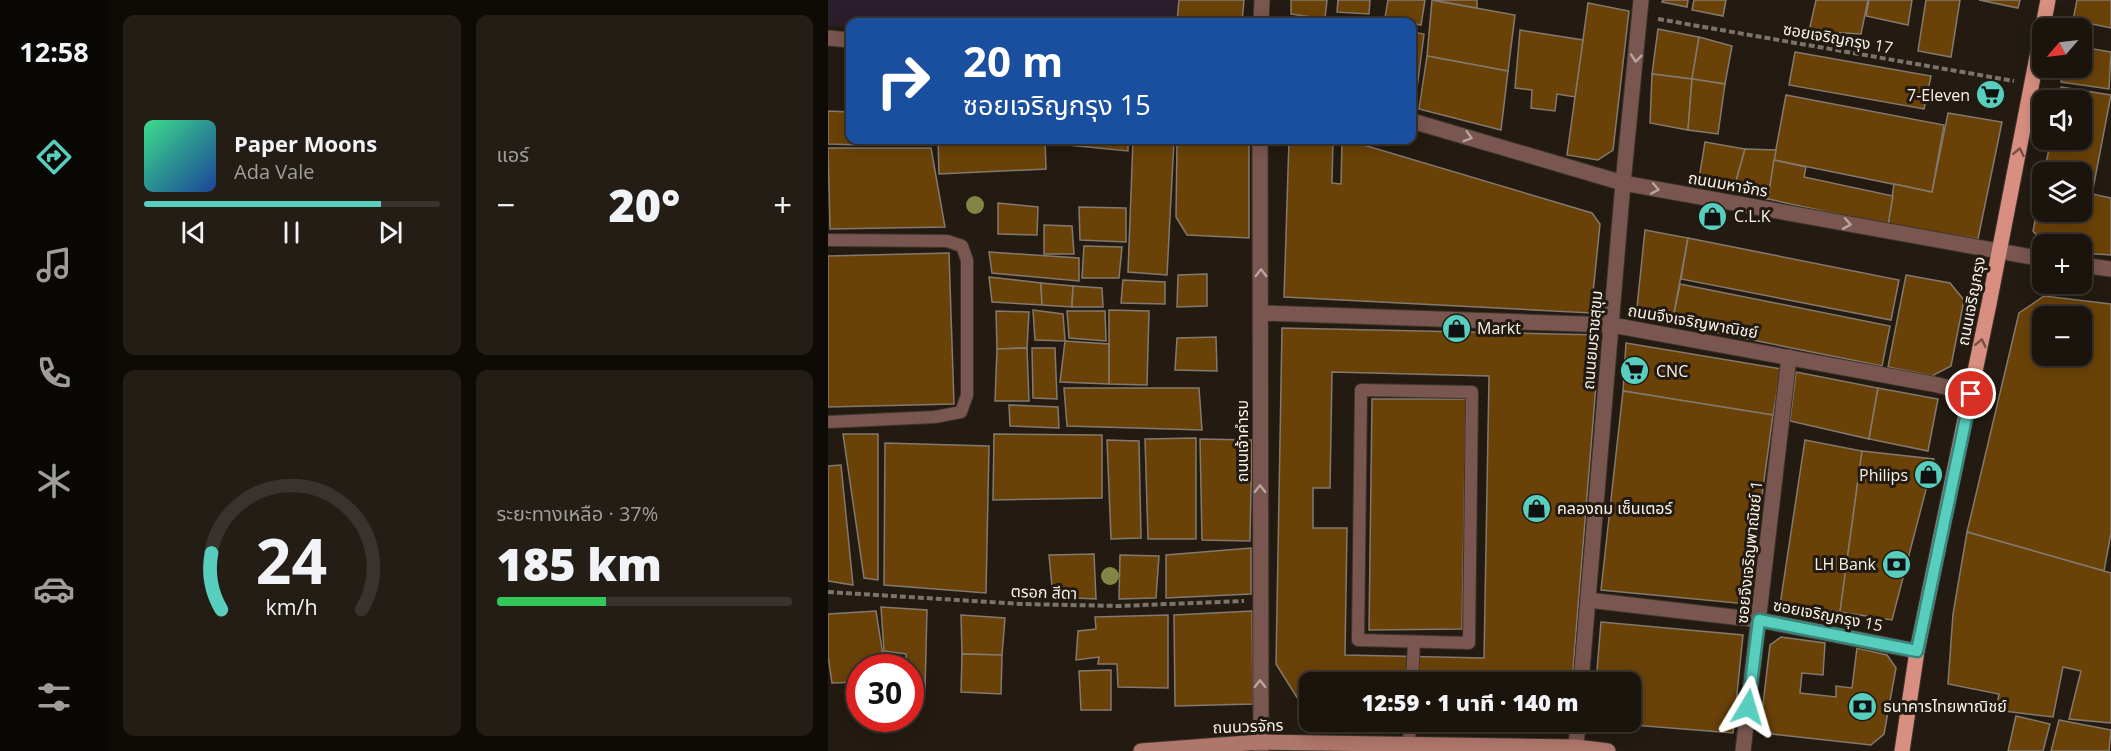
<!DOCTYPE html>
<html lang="th">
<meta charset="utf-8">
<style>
body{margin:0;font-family:"Open Sans","Noto Sans Thai",sans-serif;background:#231d16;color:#f1f3f6;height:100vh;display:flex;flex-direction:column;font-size:22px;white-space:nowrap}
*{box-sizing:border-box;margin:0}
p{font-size:20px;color:#9f9e9d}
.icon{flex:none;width:33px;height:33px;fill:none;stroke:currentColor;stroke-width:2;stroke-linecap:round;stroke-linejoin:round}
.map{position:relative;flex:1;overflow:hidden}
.sheet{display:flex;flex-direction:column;gap:15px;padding:15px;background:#0e0b07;width:720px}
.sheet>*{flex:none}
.top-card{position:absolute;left:18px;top:18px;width:570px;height:126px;border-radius:12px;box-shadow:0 3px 15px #0003,0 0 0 2px #38332e;background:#1a4fa0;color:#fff;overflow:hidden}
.needle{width:39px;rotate:242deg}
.fabs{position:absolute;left:1204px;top:18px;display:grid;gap:12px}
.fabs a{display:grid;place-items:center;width:60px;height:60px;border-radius:12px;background:#1a140d;box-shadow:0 3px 15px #0003,0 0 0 2px #38332e;font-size:30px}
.speed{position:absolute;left:18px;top:654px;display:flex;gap:12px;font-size:30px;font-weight:700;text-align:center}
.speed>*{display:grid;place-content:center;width:78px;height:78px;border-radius:50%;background:#1a140d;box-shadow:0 3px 15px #0003,0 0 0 2px #38332e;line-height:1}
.speed .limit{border:9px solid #d22;background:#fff;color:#111}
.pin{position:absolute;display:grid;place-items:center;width:51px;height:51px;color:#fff;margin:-26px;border:3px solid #fff;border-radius:50%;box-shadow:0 2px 6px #0007}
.me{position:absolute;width:66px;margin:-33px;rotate:7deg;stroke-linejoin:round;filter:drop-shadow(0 0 4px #0008)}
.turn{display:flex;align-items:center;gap:21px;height:126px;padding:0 18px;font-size:27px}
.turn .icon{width:78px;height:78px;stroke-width:2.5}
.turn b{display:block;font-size:42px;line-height:51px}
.big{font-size:45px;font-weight:800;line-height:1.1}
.sheet .tile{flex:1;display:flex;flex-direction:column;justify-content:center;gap:9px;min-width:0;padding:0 21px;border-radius:12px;background:#231d16}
.sheet .dial{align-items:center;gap:0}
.dial svg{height:156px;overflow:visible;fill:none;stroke:#38332e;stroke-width:7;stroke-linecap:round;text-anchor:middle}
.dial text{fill:#f1f3f6;stroke:none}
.song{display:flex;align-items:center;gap:18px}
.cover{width:72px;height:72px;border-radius:9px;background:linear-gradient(135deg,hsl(150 70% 55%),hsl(220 70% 35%))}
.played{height:6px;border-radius:3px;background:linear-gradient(90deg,#58cebf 80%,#38332e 80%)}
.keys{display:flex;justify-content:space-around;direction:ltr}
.heat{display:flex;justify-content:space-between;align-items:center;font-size:33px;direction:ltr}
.charge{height:9px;border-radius:4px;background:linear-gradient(90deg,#34c759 37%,#38332e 0)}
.sheet .tiles{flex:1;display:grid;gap:15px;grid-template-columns:repeat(2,1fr)}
.trip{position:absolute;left:471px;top:672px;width:342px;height:60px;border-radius:12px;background:#1a140d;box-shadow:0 3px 15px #0003,0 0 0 2px #38332e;font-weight:800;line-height:60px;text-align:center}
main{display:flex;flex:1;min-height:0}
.tab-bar{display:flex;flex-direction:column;width:108px;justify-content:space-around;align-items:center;background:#0a0805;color:#9f9e9d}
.tab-bar .icon{width:42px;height:42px}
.tab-bar .selected{color:#58cebf}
.tab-bar b{font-size:27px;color:#f1f3f6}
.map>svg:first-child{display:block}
.medical{fill:#2b1e2c}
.building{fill:#6a4208;stroke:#84796e;stroke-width:1.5;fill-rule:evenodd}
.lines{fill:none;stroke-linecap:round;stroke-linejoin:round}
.service-casing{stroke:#3d352b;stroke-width:14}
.pedestrian-casing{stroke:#3d352b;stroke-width:17}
.minor-casing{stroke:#3d352b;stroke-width:17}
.secondary-casing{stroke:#3d352b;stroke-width:17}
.primary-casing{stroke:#3d352b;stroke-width:17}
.path{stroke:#7b746c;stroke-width:4;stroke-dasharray:6 3;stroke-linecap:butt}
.service{stroke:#79564f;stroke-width:12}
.pedestrian{stroke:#79564f;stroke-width:15}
.minor{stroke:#79564f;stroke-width:15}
.secondary{stroke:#af766b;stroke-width:15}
.primary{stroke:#d88f81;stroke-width:15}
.tree{fill:#818644}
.oneway{stroke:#b9a49e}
.oneway2{stroke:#744f43}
.route-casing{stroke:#39867c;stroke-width:15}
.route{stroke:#58cebf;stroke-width:10}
.labels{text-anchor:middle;stroke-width:6;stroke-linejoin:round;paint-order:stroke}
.street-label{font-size:16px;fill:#f9f3ec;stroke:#231b11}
.poi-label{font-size:16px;fill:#f9f3ec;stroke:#231b11;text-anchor:start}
</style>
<main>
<nav class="tab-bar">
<b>12:58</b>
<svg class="icon selected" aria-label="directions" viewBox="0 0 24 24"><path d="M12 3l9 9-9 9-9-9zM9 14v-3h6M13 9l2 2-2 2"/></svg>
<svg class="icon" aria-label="music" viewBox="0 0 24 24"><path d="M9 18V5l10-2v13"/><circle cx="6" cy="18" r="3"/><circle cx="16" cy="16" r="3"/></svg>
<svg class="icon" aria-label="phone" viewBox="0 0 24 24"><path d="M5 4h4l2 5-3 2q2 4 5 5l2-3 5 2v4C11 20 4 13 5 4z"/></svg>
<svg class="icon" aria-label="climate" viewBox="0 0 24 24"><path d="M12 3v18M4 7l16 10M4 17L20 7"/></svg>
<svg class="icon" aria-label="car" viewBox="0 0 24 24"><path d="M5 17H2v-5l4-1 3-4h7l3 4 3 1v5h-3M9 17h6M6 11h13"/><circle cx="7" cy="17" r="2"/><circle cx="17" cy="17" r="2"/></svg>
<svg class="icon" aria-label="filters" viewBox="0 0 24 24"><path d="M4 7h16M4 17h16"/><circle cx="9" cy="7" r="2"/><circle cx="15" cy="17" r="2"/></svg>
</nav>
<section class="sheet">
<div class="tiles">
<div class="tile">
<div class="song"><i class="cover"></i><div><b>Paper Moons</b><p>Ada Vale</p></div></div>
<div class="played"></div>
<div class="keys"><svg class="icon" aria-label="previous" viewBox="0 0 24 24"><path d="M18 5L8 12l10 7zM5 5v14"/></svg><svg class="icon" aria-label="pause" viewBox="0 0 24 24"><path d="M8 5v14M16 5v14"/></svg><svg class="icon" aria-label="next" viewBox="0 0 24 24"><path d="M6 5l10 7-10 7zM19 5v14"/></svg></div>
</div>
<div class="tile"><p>แอร์</p>
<div class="heat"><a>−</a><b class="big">20°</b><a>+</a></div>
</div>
<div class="tile dial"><svg viewBox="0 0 100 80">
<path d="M14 69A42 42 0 1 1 86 69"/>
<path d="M14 69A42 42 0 0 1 9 40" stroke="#58cebf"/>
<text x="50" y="56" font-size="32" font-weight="700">24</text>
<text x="50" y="72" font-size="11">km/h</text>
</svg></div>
<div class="tile"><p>ระยะทางเหลือ · 37%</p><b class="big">185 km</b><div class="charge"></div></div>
</div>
</section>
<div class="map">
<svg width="1283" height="751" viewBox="0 0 1283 751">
<rect width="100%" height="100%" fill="#231b11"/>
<!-- medical -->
<path class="medical" d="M0 0H416L414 22H22V27L0 26Z"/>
<!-- building -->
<g class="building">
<path d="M351 0H416L414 22H349Z"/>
<path d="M463 0H499L497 19 463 14Z"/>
<path d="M510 0H542L541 14 509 12Z"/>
<path d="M560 0H597L593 25 557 18Z"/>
<path d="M604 0 687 15 680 71 599 56Z"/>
<path d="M604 0H649V8Z"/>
<path d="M835 0H860L859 7 834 2Z"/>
<path d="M866 0H898L895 16 864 10Z"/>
<path d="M988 0H1040L1033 34 981 31Z"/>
<path d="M1041 0H1084L1080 25 1038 16Z"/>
<path d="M1098 0H1132L1123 57 1090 51Z"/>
<path d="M1151 0H1192L1190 8Z"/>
<path d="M1249 0H1283V28L1245 20Z"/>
<path d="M760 3 801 11 785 150 770 160 739 155Z"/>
<path d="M830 29 871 37 864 79 824 74Z"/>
<path d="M692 30 755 40 747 97 729 94 727 111 703 108 704 90 687 88Z"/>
<path d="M584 32 596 34 588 96H584Z"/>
<path d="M871 37 904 46 897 84 864 79Z"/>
<path d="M1254 47 1283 52 1281 89 1233 82 1236 68H1254Z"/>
<path d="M967 52 1103 76 1096 109 961 85Z"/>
<path d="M599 56 680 71 673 130 591 109Z"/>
<path d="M824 74 864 79 860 130 822 123Z"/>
<path d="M864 79 897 84 890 134 860 130Z"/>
<path d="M1233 87 1283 95 1264 194 1283 198V255L1254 253V244H1216L1205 231 1215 180V212H1254V172H1216L1223 140H1254V100H1230Z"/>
<path d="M958 95 1116 125 1104 192 946 160Z"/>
<path d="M0 111 22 112V140H32V145L0 144Z"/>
<path d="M1120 113 1174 122 1150 239 1060 225 1066 184 1104 192Z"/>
<path d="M110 140H217L218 169 111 174Z"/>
<path d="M229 140H300V151L229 144Z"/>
<path d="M305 140H346L339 275 300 272Z"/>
<path d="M349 140H421V238L359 235 348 217Z"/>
<path d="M461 140H505L504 183 513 184 514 140H519L764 213 772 224 763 313 456 297Z"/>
<path d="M877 142 917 149 905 192 870 185Z"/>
<path d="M0 148H103L117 227 2 229Z"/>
<path d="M917 149 948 150 940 199 905 192Z"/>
<path d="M946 160 978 167 976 177 1065 196 1060 225 940 199Z"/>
<path d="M170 203 210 207 209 235 170 234Z"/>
<path d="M251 207 298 208V242L252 240Z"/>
<path d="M216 225 244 226 246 254H216Z"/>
<path d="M817 230 860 238 844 324 808 317Z"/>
<path d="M860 238 1071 280 1063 320 853 279Z"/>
<path d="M256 246 294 247 291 278H254Z"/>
<path d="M161 252 251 258V281L164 273Z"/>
<path d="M121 253 126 404 0 407V256Z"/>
<path d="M379 274V306L349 307 350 275Z"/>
<path d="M1078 275 1122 283 1136 300 1123 366 1104 376 1060 367Z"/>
<path d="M161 277 213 283 214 305 164 302Z"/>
<path d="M295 280 337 282V304L293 303Z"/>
<path d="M213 283 245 286 244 307 214 305Z"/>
<path d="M852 284 1062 326 1054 366 844 324Z"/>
<path d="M245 286 274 288 275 307H244Z"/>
<path d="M1216 296 1283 304V533L1276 571 1139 532 1191 313ZM1215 316H1254V356H1215Z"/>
<path d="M205 310 235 314 237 341 207 340Z"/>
<path d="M281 310 321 311 319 385 281 384Z"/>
<path d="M168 311 201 312 199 348 169 349Z"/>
<path d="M239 311H277L278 341 241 338Z"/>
<path d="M454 328 772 335 744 682H482V699H470L448 664ZM504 372 661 376 656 658 517 655 519 528H485V488H502Z"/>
<path d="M388 337 389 371 347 370 349 338Z"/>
<path d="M237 341 281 344V384L232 382Z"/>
<path d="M798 343 953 369 945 415 795 391Z"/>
<path d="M199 348 201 401H167L169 349Z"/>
<path d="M204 348H227L229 399 205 398Z"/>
<path d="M968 372 1050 388 1041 439 962 421Z"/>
<path d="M236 388H371L374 430 239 426Z"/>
<path d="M1050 388 1110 399 1100 451 1041 439Z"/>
<path d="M795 391 945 415 919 604 773 590Z"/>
<path d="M544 399H638L634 629 541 630Z"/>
<path d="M181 405 230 407 231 428 182 426Z"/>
<path d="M15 434H50V580L36 578Z"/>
<path d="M166 434 274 435V498L165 500Z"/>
<path d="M368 438V539H320L317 439Z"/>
<path d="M372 439 424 440 422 541 374 540Z"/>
<path d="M279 440 311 441 313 538 283 539Z"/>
<path d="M977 440 1034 451 1012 612 952 605Z"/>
<path d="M57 443 161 446 158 593 56 585Z"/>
<path d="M1034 451 1106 459 1064 620 1012 612Z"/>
<path d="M13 465 25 585 0 581V466Z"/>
<path d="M1139 532 1283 573V723L1241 719 1253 671 1235 667 1225 717 1168 710 1171 694 1120 684 1125 614Z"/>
<path d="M423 548V594L338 598V555Z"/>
<path d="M266 554 268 599 225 597 221 555Z"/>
<path d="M292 555 331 556 328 598 291 599Z"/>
<path d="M53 607 99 610 97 690H82V668H78V654L56 651Z"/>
<path d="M48 611 57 668H32V682L4 683 0 656V614Z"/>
<path d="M424 611 425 704 347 706 346 615Z"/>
<path d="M133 615 177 618 174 655 134 654Z"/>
<path d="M340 615V688L290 687 289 664H270L271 657 248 660 250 631 268 629 267 617Z"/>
<path d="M773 622 915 635 905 733 767 722H802V682H768Z"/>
<path d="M953 637 997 643 995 675 974 673 972 693 1008 697V686L1024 688 1029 648 1059 655 1068 668 1056 734 1043 745 944 734 933 721 942 645Z"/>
<path d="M134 654 174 655 173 694 133 692Z"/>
<path d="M283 670V710H253L251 671Z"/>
<path d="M1188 716 1222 724 1215 751H1180Z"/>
<path d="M1231 720 1283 730 1281 751H1223Z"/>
</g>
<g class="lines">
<defs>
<g id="service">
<path d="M0 240 119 241 134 246 139 260V395L133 412 107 417 0 422"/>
<path d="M533 390 644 392 641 643 530 640Z"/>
<path d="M584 682 586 642"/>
<path d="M581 743 582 722"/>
</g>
<g id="pedestrian">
<path d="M433 313 784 325 1110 385 1143 394"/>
<path d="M760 600 931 620"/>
<path d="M753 682 795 183"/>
<path d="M748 747 750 722"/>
</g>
<g id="minor">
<path d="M433 22 434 0"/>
<path d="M0 38 22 40"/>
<path d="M584 121 795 183 1215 259"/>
<path d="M432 140 433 751"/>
<path d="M795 183 813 0"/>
<path d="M1254 265 1283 269"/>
<path d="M931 620 1089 651"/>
<path d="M915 751 961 357"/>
</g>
<path id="secondary" d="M313 751 433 742 748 747 780 751"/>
<path id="primary" d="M1074 751 1089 651 1161 304 1220 0"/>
</defs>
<!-- service casing -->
<use href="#service" class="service-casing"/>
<!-- pedestrian casing -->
<use href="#pedestrian" class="pedestrian-casing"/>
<!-- minor casing -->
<use href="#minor" class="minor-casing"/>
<!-- secondary casing -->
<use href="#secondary" class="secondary-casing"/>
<!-- primary casing -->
<use href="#primary" class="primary-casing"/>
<!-- path -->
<g class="path">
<path d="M830 19 1186 81"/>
<path d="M0 592 194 604 291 606 416 601"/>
</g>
<!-- service -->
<use href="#service" class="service"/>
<!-- pedestrian -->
<use href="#pedestrian" class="pedestrian"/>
<!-- minor -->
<use href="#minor" class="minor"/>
<!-- secondary -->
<use href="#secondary" class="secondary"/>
<!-- primary -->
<use href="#primary" class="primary"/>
</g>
<!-- trees -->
<g class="tree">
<circle cx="147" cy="205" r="9"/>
<circle cx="282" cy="576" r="9"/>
</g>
<!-- one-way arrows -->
<defs><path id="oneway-chevron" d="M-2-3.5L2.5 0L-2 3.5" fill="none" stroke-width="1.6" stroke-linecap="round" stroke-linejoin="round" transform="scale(1.5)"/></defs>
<g class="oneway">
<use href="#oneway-chevron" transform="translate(808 58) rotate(96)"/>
<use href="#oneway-chevron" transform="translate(640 137) rotate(16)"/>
<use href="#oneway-chevron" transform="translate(827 189) rotate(11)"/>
<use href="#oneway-chevron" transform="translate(1019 224) rotate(10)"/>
<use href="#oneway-chevron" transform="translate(433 273) rotate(-90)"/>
<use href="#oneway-chevron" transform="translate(432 489) rotate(-90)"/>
<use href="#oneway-chevron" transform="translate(432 684) rotate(-90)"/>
</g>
<g class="oneway2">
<use href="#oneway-chevron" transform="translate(1191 152) rotate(-79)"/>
<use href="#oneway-chevron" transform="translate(1153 343) rotate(-78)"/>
</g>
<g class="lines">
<defs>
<path id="route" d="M920 707 931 620 1089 651 1143 394"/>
</defs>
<!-- route casing -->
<use href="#route" class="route-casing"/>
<!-- route -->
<use href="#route" class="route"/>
</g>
<!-- icons -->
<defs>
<symbol id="supermarket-disc" viewBox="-11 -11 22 22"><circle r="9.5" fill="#58cebf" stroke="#231b11"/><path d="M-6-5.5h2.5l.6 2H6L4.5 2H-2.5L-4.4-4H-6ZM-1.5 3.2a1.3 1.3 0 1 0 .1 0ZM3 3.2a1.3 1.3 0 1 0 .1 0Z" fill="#111"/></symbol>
<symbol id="shop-disc" viewBox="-11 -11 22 22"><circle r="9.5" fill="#58cebf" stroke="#231b11"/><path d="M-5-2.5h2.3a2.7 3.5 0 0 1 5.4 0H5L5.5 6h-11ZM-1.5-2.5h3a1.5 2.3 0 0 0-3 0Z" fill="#111"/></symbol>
<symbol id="bank-disc" viewBox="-11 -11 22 22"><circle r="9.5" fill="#58cebf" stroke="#231b11"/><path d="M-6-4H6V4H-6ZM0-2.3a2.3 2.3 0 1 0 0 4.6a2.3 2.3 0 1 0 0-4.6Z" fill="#111"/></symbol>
</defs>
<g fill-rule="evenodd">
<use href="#supermarket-disc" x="1146" y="78" width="33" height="33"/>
<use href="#shop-disc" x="868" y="200" width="33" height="33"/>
<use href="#shop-disc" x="612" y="312" width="33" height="33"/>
<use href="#supermarket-disc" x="790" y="354" width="33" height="33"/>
<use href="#shop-disc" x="1084" y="458" width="33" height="33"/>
<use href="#shop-disc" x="692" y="492" width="33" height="33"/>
<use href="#bank-disc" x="1052" y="548" width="33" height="33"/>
<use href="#bank-disc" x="1018" y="690" width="33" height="33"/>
</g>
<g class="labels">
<!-- street labels -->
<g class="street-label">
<text transform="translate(1010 38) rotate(10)" y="6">ซอยเจริญกรุง 17</text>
<text transform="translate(900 184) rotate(10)" y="6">ถนนมหาจักร</text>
<text transform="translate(1143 301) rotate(-79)" y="6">ถนนเจริญกรุง</text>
<text transform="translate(865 321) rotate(10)" y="6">ถนนจึงเจริญพาณิชย์</text>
<text transform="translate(764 340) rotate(-85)" y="6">ถนนยมราชสุขุม</text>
<text transform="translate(414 441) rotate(-90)" y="6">ถนนเจ้าคำรบ</text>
<text transform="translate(921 552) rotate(-84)" y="6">ซอยจึงเจริญพาณิชย์ 1</text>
<text transform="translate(216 592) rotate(2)" y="6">ตรอก สีดา</text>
<text transform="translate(1000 615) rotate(11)" y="6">ซอยเจริญกรุง 15</text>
<text transform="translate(420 726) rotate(-2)" y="6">ถนนวรจักร</text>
</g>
<!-- poi labels -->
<g class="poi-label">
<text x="1142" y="101" text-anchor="end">7-Eleven</text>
<text x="906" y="222">C.L.K</text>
<text x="649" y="334">Markt</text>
<text x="828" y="377">CNC</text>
<text x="1080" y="481" text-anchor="end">Philips</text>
<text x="729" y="514">คลองถม เซ็นเตอร์</text>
<text x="1048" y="570" text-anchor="end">LH Bank</text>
<text x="1055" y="712">ธนาคารไทยพาณิชย์</text>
</g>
</g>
</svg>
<div class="fabs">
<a><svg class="needle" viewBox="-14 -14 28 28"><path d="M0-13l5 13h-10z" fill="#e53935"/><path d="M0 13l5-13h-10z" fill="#9f9e9d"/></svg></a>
<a><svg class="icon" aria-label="sound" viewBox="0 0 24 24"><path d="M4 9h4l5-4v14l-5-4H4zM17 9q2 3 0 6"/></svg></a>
<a><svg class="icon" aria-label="layers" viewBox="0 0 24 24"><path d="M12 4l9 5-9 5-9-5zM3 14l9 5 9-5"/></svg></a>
<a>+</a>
<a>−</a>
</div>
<div class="speed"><div class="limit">30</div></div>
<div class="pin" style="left:1143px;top:394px;background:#d93025"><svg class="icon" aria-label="arrive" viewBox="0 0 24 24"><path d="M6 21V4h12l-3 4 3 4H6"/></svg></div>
<svg class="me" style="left:920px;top:707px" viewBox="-20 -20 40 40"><path d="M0-17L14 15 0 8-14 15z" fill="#58cebf" stroke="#fff" stroke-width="4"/></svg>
<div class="trip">12:59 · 1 นาที · 140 m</div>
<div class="top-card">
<div class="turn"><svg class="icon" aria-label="right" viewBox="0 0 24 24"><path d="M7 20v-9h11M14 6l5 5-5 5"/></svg><div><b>20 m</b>ซอยเจริญกรุง 15</div></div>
</div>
</div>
</main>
